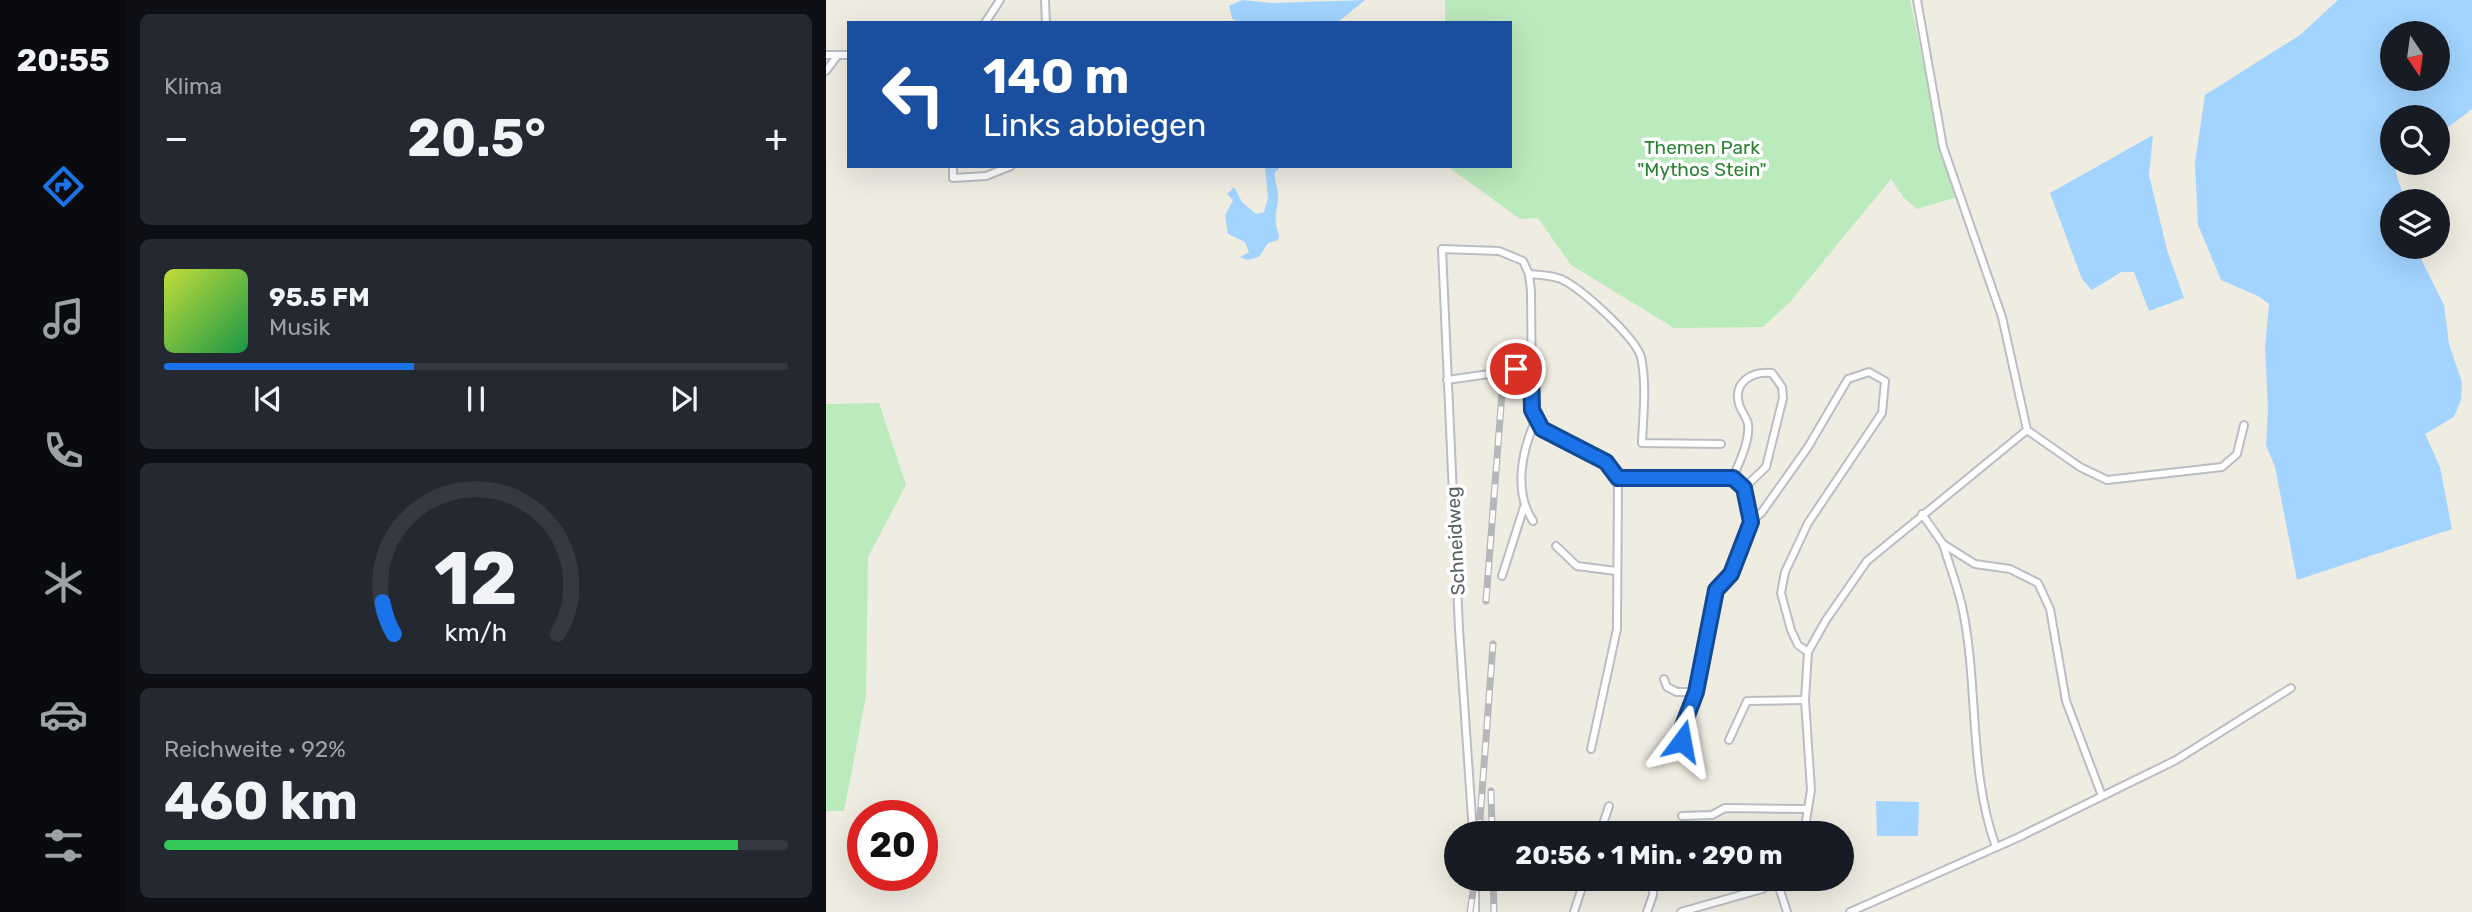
<!DOCTYPE html>
<html lang="de">
<meta charset="utf-8">
<style>
body{margin:0;font-family:Rubik,sans-serif;background:#242831;color:#f1f3f6;height:100vh;display:flex;flex-direction:column;font-size:26px;white-space:nowrap}
*{box-sizing:border-box;margin:0}
p{font-size:23px;color:#9ea1a6}
.icon{flex:none;width:38px;height:38px;fill:none;stroke:currentColor;stroke-width:2;stroke-linecap:round;stroke-linejoin:round}
.map{position:relative;flex:1;overflow:hidden}
.sheet{display:flex;flex-direction:column;gap:14px;padding:14px;background:#0d0f14;width:700px}
.sheet>*{flex:none}
.guide{position:absolute;left:21px;top:21px;width:665px;height:147px;border-radius:0px;box-shadow:0 7px 28px #0002;background:#1a4fa0;color:#fff;overflow:hidden}
.needle{width:46px;rotate:167deg}
.buttons{position:absolute;left:1554px;top:21px;display:grid;gap:14px}
.buttons a{display:grid;place-items:center;width:70px;height:70px;border-radius:50%;background:#171b24;box-shadow:0 7px 28px #0002;font-size:35px}
.speed{position:absolute;left:21px;top:800px;display:flex;gap:14px;font-size:35px;font-weight:700;text-align:center}
.speed>*{display:grid;place-content:center;width:91px;height:91px;border-radius:50%;background:#171b24;box-shadow:0 7px 28px #0002;line-height:1}
.speed .limit{border:10px solid #d22;background:#fff;color:#111}
.pin{position:absolute;display:grid;place-items:center;width:60px;height:60px;color:#fff;margin:-30px;border:4px solid #fff;border-radius:50%;box-shadow:0 2px 7px #0007}
.me{position:absolute;width:77px;margin:-38px;rotate:13deg;stroke-linejoin:round;filter:drop-shadow(0 0 5px #0008)}
.turn{display:flex;align-items:center;gap:24px;height:147px;padding:0 21px;font-size:32px}
.turn .icon{width:91px;height:91px;stroke-width:2.5}
.turn b{display:block;font-size:49px;line-height:60px}
.big{font-size:52px;font-weight:700;line-height:1.1}
.sheet .tile{flex:1;display:flex;flex-direction:column;justify-content:center;gap:10px;min-width:0;padding:0 24px;border-radius:10px;background:#242831}
.sheet .dial{align-items:center;gap:0}
.dial svg{height:182px;overflow:visible;fill:none;stroke:#363941;stroke-width:7;stroke-linecap:round;text-anchor:middle}
.dial text{fill:#f1f3f6;stroke:none}
.song{display:flex;align-items:center;gap:21px}
.cover{width:84px;height:84px;border-radius:10px;background:linear-gradient(135deg,hsl(70 70% 55%),hsl(140 70% 35%))}
.played{height:7px;border-radius:4px;background:linear-gradient(90deg,#1a73e8 40%,#363941 40%)}
.keys{display:flex;justify-content:space-around;direction:ltr}
.heat{display:flex;justify-content:space-between;align-items:center;font-size:38px;direction:ltr}
.charge{height:10px;border-radius:5px;background:linear-gradient(90deg,#34c759 92%,#363941 0)}
.trip{position:absolute;left:618px;top:821px;width:410px;height:70px;border-radius:35px;background:#171b24;box-shadow:0 7px 28px #0002;font-weight:700;line-height:70px;text-align:center}
main{display:flex;flex:1;min-height:0}
.tabs{display:flex;flex-direction:column;width:126px;justify-content:space-around;align-items:center;background:#090b0e;color:#9ea1a6}
.tabs .icon{width:49px;height:49px}
.tabs .on{color:#1a73e8}
.tabs b{font-size:32px;color:#f1f3f6}
.map>svg:first-child{display:block}
.green{fill:#bbeabd}
.water{fill:#a2d4ff;fill-rule:evenodd}
.lines{fill:none;stroke-linecap:round;stroke-linejoin:round}
.lane-casing{stroke:#babdc3;stroke-width:10}
.lane{stroke:#fff;stroke-width:6}
.rail-casing{stroke:#b6b7b8;stroke-width:7}
.rail{stroke:#fff;stroke-width:4.5;stroke-dasharray:13;stroke-linecap:butt}
.route-casing{stroke:#114b97;stroke-width:18}
.route{stroke:#1a73e8;stroke-width:12}
.labels{text-anchor:middle;stroke-width:7;stroke-linejoin:round;paint-order:stroke}
.park-label{font-size:19px;fill:#2b8331;stroke:#fff}
.street-label{font-size:19px;fill:#5a5f65;stroke:#fff}
</style>
<main>
<nav class="tabs">
<b>20:55</b>
<svg class="icon on" aria-label="directions" viewBox="0 0 24 24"><path d="M12 3l9 9-9 9-9-9zM9 14v-3h6M13 9l2 2-2 2"/></svg>
<svg class="icon" aria-label="music" viewBox="0 0 24 24"><path d="M9 18V5l10-2v13"/><circle cx="6" cy="18" r="3"/><circle cx="16" cy="16" r="3"/></svg>
<svg class="icon" aria-label="phone" viewBox="0 0 24 24"><path d="M5 4h4l2 5-3 2q2 4 5 5l2-3 5 2v4C11 20 4 13 5 4z"/></svg>
<svg class="icon" aria-label="climate" viewBox="0 0 24 24"><path d="M12 3v18M4 7l16 10M4 17L20 7"/></svg>
<svg class="icon" aria-label="car" viewBox="0 0 24 24"><path d="M5 17H2v-5l4-1 3-4h7l3 4 3 1v5h-3M9 17h6M6 11h13"/><circle cx="7" cy="17" r="2"/><circle cx="17" cy="17" r="2"/></svg>
<svg class="icon" aria-label="filters" viewBox="0 0 24 24"><path d="M4 7h16M4 17h16"/><circle cx="9" cy="7" r="2"/><circle cx="15" cy="17" r="2"/></svg>
</nav>
<section class="sheet">
<div class="tile"><p>Klima</p>
<div class="heat"><a>−</a><b class="big">20.5°</b><a>+</a></div>
</div>
<div class="tile">
<div class="song"><i class="cover"></i><div><b>95.5 FM</b><p>Musik</p></div></div>
<div class="played"></div>
<div class="keys"><svg class="icon" aria-label="previous" viewBox="0 0 24 24"><path d="M18 5L8 12l10 7zM5 5v14"/></svg><svg class="icon" aria-label="pause" viewBox="0 0 24 24"><path d="M8 5v14M16 5v14"/></svg><svg class="icon" aria-label="next" viewBox="0 0 24 24"><path d="M6 5l10 7-10 7zM19 5v14"/></svg></div>
</div>
<div class="tile dial"><svg viewBox="0 0 100 80">
<path d="M14 69A42 42 0 1 1 86 69"/>
<path d="M14 69A42 42 0 0 1 9 55" stroke="#1a73e8"/>
<text x="50" y="56" font-size="32" font-weight="700">12</text>
<text x="50" y="72" font-size="11">km/h</text>
</svg></div>
<div class="tile"><p>Reichweite · 92%</p><b class="big">460 km</b><div class="charge"></div></div>
</section>
<div class="map">
<svg width="1646" height="912" viewBox="0 0 1646 912">
<rect width="100%" height="100%" fill="#efede2"/>
<!-- green -->
<g class="green">
<path d="M619 0H1084L1115 149 1131 197 1091 209 1078 198 1065 179 964 302 937 327 848 328 745 265 712 218 694 219 625 169V166H684V23H619Z"/>
<path d="M53 403 80 485 42 557 40 696 18 811H0V404Z"/>
</g>
<!-- water -->
<g class="water">
<path d="M416 0 447 3 539 0 511 23H412L406 18 403 6Z"/>
<path d="M1512 0H1646V109L1612 135V117H1566C1566 150 1566 172 1581 201H1566V247H1589L1618 305 1623 344 1636 382 1635 400 1628 417 1599 434 1614 467 1626 529 1471 580 1449 467 1440 445 1442 410 1439 348 1443 304 1432 296 1395 280 1372 225 1369 163 1379 95 1474 35ZM1612 33V79H1566V33Z"/>
<path d="M1327 135 1323 175 1341 250 1358 298 1323 311 1308 272H1295L1266 290 1256 279 1224 193Z"/>
<path d="M439 166H456L449 172C448 181 452 187 452 195 452 212 446 219 453 235L452 240 442 243 433 257 421 260 414 257 423 252 419 242 402 234 399 216 407 200 401 194 408 187 416 202 430 214 438 212 442 198Z"/>
<path d="M1050 801 1093 802 1092 836H1051Z"/>
</g>
<g class="lines">
<defs>
<g id="lane">
<path d="M219 0 220 23"/>
<path d="M159 23 174 0"/>
<path d="M0 55H23"/>
<path d="M0 71 12 55"/>
<path d="M127 166V178L160 176 185 166"/>
<path d="M703 274C715 275 725 275 735 279 755 288 809 337 815 357 821 385 817 415 816 443L895 444"/>
<path d="M621 380 705 368"/>
<path d="M1201 430 1254 467 1281 480 1396 467 1411 454 1418 425"/>
<path d="M792 478H907C913 462 924 442 922 424 921 418 915 411 913 404 907 381 927 371 946 373L956 387 957 398 940 467 918 488 907 478"/>
<path d="M918 488 925 522"/>
<path d="M1096 514 1117 544 1149 564 1184 569 1212 583 1224 609 1240 701 1276 796"/>
<path d="M707 521C687 491 696 450 710 419"/>
<path d="M1117 544C1123 564 1131 585 1136 606 1153 685 1142 770 1170 847"/>
<path d="M730 546 751 566 790 571"/>
<path d="M676 576 698 507"/>
<path d="M838 679 841 687 851 692H870"/>
<path d="M903 740 921 701 979 700"/>
<path d="M856 741 857 726 870 692 890 590 905 574 925 522 936 512 982 447 1022 379 1043 372 1059 381 1056 413 982 523 959 572 955 593 965 630 972 645 982 652"/>
<path d="M856 816 886 815 899 808 982 809"/>
<path d="M647 833 633 629 616 249 673 251 697 261 703 274 705 291 706 410 716 429 780 462 792 478 791 629 765 749"/>
<path d="M774 833 783 806"/>
<path d="M978 833 985 790 979 700 982 652 1000 620 1041 561 1201 430 1176 317 1117 147 1091 0"/>
<path d="M951 881 961 912"/>
<path d="M649 912V878"/>
<path d="M748 912 759 878"/>
<path d="M821 912 827 895V878"/>
<path d="M855 912 936 889 956 878"/>
<path d="M1024 912 1191 838 1350 760 1465 688"/>
</g>
</defs>
<!-- lane casing -->
<use href="#lane" class="lane-casing"/>
<!-- lane -->
<use href="#lane" class="lane"/>
<defs>
<g id="rail">
<path d="M660 601 676 393"/>
<path d="M665 791 666 833"/>
<path d="M653 833 667 644"/>
<path d="M667 878 668 912"/>
<path d="M644 912 649 878"/>
</g>
</defs>
<!-- rail casing -->
<use href="#rail" class="rail-casing"/>
<!-- rail -->
<use href="#rail" class="rail"/>
</g>
<g class="lines">
<defs>
<path id="route" d="M690 369 705 368 706 410 716 429 780 462 792 478H907L918 488 925 522 905 574 890 590 870 692 857 726 856 741"/>
</defs>
<!-- route casing -->
<use href="#route" class="route-casing"/>
<!-- route -->
<use href="#route" class="route"/>
</g>
<g class="labels">
<!-- park labels -->
<g class="park-label">
<text x="876" y="154">Themen Park<tspan x="876" dy="22">"Mythos Stein"</tspan></text>
</g>
<!-- street labels -->
<g class="street-label">
<text transform="translate(629 541) rotate(-93)" y="7">Schneidweg</text>
</g>
</g>
</svg>
<div class="buttons">
<a><svg class="needle" viewBox="-14 -14 28 28"><path d="M0-13l5 13h-10z" fill="#e53935"/><path d="M0 13l5-13h-10z" fill="#9ea1a6"/></svg></a>
<a><svg class="icon" aria-label="search" viewBox="0 0 24 24"><circle cx="10" cy="10" r="6"/><path d="M15 15l6 6"/></svg></a>
<a><svg class="icon" aria-label="layers" viewBox="0 0 24 24"><path d="M12 4l9 5-9 5-9-5zM3 14l9 5 9-5"/></svg></a>
</div>
<div class="speed"><div class="limit">20</div></div>
<div class="pin" style="left:690px;top:369px;background:#d93025"><svg class="icon" aria-label="arrive" viewBox="0 0 24 24"><path d="M6 21V4h12l-3 4 3 4H6"/></svg></div>
<svg class="me" style="left:856px;top:741px" viewBox="-20 -20 40 40"><path d="M0-17L14 15 0 8-14 15z" fill="#1a73e8" stroke="#fff" stroke-width="4"/></svg>
<div class="trip">20:56 · 1 Min. · 290 m</div>
<div class="guide">
<div class="turn"><svg class="icon" aria-label="left" viewBox="0 0 24 24"><path d="M17 20v-9H6M10 6l-5 5 5 5"/></svg><div><b>140 m</b>Links abbiegen</div></div>
</div>
</div>
</main>
